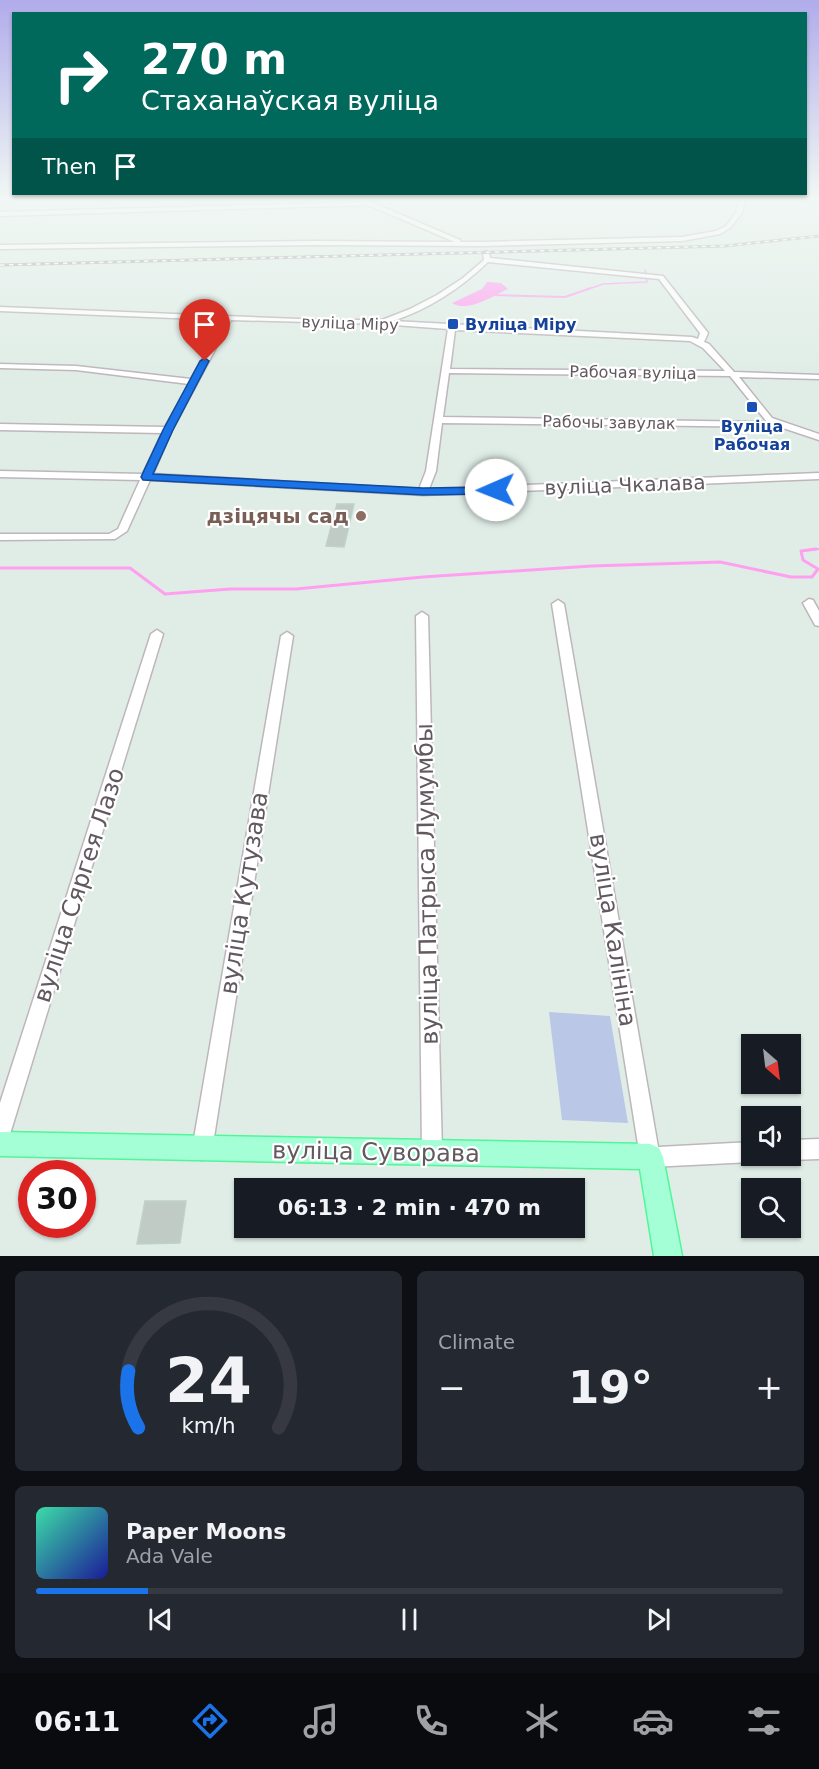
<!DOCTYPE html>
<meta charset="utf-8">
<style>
body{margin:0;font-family:"DejaVu Sans",sans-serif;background:#242831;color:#f1f3f6;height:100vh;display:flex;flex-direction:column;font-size:22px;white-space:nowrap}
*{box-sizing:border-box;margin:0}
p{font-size:20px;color:#9ea1a6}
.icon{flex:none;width:33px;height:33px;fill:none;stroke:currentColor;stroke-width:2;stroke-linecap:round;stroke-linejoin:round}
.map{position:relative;height:1256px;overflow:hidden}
.side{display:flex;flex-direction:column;gap:15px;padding:15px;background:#0d0f14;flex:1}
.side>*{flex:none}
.hud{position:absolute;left:12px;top:12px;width:795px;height:183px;border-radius:0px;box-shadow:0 2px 4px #0004;background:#00695c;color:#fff;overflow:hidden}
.needle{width:39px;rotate:152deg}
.fabs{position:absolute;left:741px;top:1034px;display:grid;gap:12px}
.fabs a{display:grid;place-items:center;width:60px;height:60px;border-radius:0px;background:#171b24;box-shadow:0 2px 4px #0004;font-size:30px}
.speed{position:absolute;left:18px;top:1160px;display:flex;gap:12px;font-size:30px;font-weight:700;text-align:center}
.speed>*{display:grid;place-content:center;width:78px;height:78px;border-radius:50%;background:#171b24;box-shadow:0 2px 4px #0004;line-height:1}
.speed .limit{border:9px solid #d22;background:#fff;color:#111}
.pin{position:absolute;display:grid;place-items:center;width:51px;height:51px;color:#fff;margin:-62px -26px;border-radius:50% 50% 50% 0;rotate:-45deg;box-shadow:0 0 6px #0007}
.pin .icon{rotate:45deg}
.me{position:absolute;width:66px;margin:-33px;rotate:269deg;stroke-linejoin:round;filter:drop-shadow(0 0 4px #0008)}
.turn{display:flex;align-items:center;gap:21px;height:126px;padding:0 30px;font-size:27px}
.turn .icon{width:78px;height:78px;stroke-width:2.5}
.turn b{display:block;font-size:42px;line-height:51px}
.then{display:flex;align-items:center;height:57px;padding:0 30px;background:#0003;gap:12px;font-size:22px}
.big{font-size:45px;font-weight:700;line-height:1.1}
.side .card{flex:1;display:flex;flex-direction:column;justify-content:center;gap:9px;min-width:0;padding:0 21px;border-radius:9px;background:#242831}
.side .dial{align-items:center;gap:0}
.dial svg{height:156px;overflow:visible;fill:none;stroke:#363941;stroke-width:7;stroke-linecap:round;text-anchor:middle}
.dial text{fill:#f1f3f6;stroke:none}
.song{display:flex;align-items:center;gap:18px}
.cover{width:72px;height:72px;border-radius:9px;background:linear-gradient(135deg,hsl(160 70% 55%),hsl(240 70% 35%))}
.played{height:6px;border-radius:3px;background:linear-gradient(90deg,#1a73e8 15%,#363941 15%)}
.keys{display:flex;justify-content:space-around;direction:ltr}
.heat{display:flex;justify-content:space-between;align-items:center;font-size:33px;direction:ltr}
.side .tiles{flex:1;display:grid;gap:15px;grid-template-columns:1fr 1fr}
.card:last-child{grid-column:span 2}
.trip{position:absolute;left:234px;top:1178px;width:351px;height:60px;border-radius:0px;background:#171b24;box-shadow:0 2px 4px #0004;font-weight:700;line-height:60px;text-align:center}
.dock{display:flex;height:96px;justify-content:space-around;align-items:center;background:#090b0e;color:#9ea1a6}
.dock .icon{width:42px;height:42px}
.dock .on{color:#1a73e8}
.dock b{font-size:27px;color:#f1f3f6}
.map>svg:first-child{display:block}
.green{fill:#bbc7e6}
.water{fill:#ff9ff0}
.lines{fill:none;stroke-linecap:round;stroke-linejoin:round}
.stream-far2{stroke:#ff9ff0;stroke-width:1.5}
.stream-far1{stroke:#ff9ff0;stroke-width:2}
.stream{stroke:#ff9ff0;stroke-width:3}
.building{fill:#bfcbc4;stroke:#bfd2c7;stroke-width:1.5}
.minor-casing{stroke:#beb6bb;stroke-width:3}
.major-casing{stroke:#4ff799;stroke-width:3}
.minor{fill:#fff;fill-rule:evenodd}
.major{fill:#a4ffd6;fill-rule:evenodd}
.rail-casing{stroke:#a8a5a7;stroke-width:3}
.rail{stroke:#fff;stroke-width:1.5;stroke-dasharray:4.5;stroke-linecap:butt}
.route{fill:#1a73e8;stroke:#114b97;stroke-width:1.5}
.transit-dot{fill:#1a4fb4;stroke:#fff;stroke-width:2}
.education-dot{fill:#8d6e63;stroke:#fff;stroke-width:2}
.labels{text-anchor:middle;stroke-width:4.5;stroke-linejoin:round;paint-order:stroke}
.far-street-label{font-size:16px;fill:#625960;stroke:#fff}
.far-transit-label{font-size:16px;font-weight:bold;fill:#164399;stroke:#fff;text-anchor:start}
.street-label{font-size:20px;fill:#625960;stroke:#fff}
.education-label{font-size:20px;font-weight:bold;fill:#785e54;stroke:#fff;text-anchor:end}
.near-street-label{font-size:24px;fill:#625960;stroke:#fff}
</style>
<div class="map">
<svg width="819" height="1256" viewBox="0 0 819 1256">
<rect width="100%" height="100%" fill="#e0ede7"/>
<!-- green -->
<path class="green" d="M549 1012 610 1016 628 1123 562 1120Z"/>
<!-- water -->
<path class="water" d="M487 282 501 283 508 289C493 296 468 313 452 303L482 289Z"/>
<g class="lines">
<!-- stream-far2 -->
<g class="stream-far2">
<path d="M645 270 646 273"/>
<path d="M586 290 603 284 647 282 646 277"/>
</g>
<!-- stream-far1 -->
<g class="stream-far1">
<path d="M493 295 565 297 591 288"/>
<path d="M802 551 819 549"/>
</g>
<!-- stream -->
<path class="stream" d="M0 568H130L165 594 230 589H296L423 577 592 566 720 562 791 577H812L818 569 803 560 801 551 816 549"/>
</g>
<!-- building -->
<g class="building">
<path d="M337 504H354L344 547 326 546Z"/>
<path d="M145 1201H186L180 1243 137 1244Z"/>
</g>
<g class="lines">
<defs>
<g id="minor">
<path d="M740 197H746L742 213 730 228 720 234 682 241 482 246 317 245 0 249V245L317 241 455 242 368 205 0 216V212L362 202 364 199 460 240V242H482L682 237 716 231 726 226 736 213Z"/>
<path d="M486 251 489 253 490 258 663 276 708 333 704 342 709 344 734 372 819 375V379L739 377 772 418 819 434V440L780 427 442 423 436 471 429 489 819 473V479L423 495 150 480 127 531 115 539 0 540V534H109L118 529 140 480 0 477V471L143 474 162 433 0 430V424L165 427 189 384 76 370 0 368V364L76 366 191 379 224 320 0 311V307L325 320H382L410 309 437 295 463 278 484 260 483 253ZM488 262 659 279 700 333 698 339 692 337 393 321C429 309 461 288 488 262ZM231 320 381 324 448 329 426 471 419 489 153 474 172 430ZM455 330 690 341 703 348 725 371 450 369ZM449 373 730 376 767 422 443 417Z"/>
<path d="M809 599 813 600 819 611V626L815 625 803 603Z"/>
<path d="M558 600 564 604 658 1147 752 1142V1155H761L759 1159 752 1162 650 1167 643 1164 640 1157 552 604Z"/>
<path d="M422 612 428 616 442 1152 439 1159 432 1162 425 1159 422 1152 416 616Z"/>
<path d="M157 630 163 634 10 1134 7 1141 0 1144V1103L151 634Z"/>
<path d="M287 632 293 636 212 1150 209 1157 202 1160 195 1157 192 1150 281 636Z"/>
<path d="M819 1139V1159L790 1160 783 1157 782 1155H790V1140Z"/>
</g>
<path id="major" d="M0 1132 650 1144 659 1148 663 1157 682 1256H654L640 1169 0 1156Z"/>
</defs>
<!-- minor casing -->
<use href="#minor" class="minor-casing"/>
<!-- major casing -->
<use href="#major" class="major-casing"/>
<!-- minor -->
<use href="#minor" class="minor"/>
<!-- major -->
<use href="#major" class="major"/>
<defs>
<path id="rail" d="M0 265 725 246 819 236"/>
</defs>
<!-- rail casing -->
<use href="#rail" class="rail-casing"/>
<!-- rail -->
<use href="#rail" class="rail"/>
</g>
<!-- sky -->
<linearGradient id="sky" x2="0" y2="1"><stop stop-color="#b1aceb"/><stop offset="0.53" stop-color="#f1f7f4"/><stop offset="1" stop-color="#f1f7f4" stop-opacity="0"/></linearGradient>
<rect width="819" height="373" fill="url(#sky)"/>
<!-- route -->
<path class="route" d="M205 358 209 361 173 430 153 474 423 488 496 487 501 490 496 494 423 495 143 480 141 477 163 430 200 361Z"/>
<!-- markers -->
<g class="transit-dot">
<rect x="447" y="318" width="12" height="12" rx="3"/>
<rect x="746" y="401" width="12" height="12" rx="3"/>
</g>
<circle class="education-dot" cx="361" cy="516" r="6"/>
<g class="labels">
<!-- far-street labels -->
<g class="far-street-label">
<text transform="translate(350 323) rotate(2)" y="6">вуліца Міру</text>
<text transform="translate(633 372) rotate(1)" y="6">Рабочая вуліца</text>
<text transform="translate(609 422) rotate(1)" y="6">Рабочы завулак</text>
</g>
<!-- far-transit labels -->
<g class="far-transit-label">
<text x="465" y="330">Вуліца Міру</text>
<text x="752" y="432" text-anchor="middle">Вуліца<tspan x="752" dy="18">Рабочая</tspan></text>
</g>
<!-- street labels -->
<g class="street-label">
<text transform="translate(625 485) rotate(-2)" y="7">вуліца Чкалава</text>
</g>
<!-- education labels -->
<g class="education-label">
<text x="349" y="523">дзіцячы сад</text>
</g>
<!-- near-street labels -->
<g class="near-street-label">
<text transform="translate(427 884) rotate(-91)" y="8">вуліца Патрыса Лумумбы</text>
<text transform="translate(79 885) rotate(-72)" y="8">вуліца Сяргея Лазо</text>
<text transform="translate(244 893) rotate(-81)" y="8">вуліца Кутузава</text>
<text transform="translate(613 930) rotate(81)" y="8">вуліца Калініна</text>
<text transform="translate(376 1152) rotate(1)" y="8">вуліца Суворава</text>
</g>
</g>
</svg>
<div class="fabs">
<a><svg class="needle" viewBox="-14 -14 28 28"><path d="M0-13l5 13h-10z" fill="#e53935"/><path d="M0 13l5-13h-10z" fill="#9ea1a6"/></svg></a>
<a><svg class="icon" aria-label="sound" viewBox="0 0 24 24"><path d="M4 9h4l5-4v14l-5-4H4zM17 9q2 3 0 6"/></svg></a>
<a><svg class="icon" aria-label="search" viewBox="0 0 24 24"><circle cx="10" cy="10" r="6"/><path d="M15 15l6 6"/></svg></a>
</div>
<div class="speed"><div class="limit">30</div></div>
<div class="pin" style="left:205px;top:361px;background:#d93025"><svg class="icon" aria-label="arrive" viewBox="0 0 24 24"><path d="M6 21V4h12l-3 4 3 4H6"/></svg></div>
<svg class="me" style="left:496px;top:490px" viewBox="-20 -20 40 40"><circle r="19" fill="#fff"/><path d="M0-13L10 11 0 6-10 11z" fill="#1a73e8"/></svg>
<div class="trip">06:13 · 2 min · 470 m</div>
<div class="hud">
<div class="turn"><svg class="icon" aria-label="right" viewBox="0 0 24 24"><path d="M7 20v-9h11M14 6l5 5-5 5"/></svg><div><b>270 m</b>Стаханаўская вуліца</div></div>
<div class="then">Then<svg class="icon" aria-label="arrive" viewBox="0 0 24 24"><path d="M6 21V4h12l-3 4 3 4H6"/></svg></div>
</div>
</div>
<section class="side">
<div class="tiles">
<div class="card dial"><svg viewBox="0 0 100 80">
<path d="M14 69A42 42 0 1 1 86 69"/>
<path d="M14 69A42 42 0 0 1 9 40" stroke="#1a73e8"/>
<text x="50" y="56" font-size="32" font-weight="700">24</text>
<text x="50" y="72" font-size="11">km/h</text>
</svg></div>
<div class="card"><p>Climate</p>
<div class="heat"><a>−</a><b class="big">19°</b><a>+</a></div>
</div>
<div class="card">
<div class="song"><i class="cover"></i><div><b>Paper Moons</b><p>Ada Vale</p></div></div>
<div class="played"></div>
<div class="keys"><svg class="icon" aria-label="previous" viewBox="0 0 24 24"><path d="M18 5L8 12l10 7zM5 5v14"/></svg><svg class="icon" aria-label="pause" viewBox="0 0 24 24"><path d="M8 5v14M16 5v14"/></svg><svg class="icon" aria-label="next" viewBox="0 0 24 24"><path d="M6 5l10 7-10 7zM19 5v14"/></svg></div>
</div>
</div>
</section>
<nav class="dock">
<b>06:11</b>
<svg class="icon on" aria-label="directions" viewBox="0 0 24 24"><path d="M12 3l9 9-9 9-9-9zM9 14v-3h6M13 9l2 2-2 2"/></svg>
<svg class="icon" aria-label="music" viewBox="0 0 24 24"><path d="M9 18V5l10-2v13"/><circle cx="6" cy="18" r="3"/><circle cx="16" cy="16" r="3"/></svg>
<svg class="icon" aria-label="phone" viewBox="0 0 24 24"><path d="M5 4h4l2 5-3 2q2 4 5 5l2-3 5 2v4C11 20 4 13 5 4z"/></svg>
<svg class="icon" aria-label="climate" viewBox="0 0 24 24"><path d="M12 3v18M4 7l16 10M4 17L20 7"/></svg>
<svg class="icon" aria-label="car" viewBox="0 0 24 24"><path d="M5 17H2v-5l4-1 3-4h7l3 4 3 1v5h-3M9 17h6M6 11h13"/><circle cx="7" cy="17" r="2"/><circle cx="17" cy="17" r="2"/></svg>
<svg class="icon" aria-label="filters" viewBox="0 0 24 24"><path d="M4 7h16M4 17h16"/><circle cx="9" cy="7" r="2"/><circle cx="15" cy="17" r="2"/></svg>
</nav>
